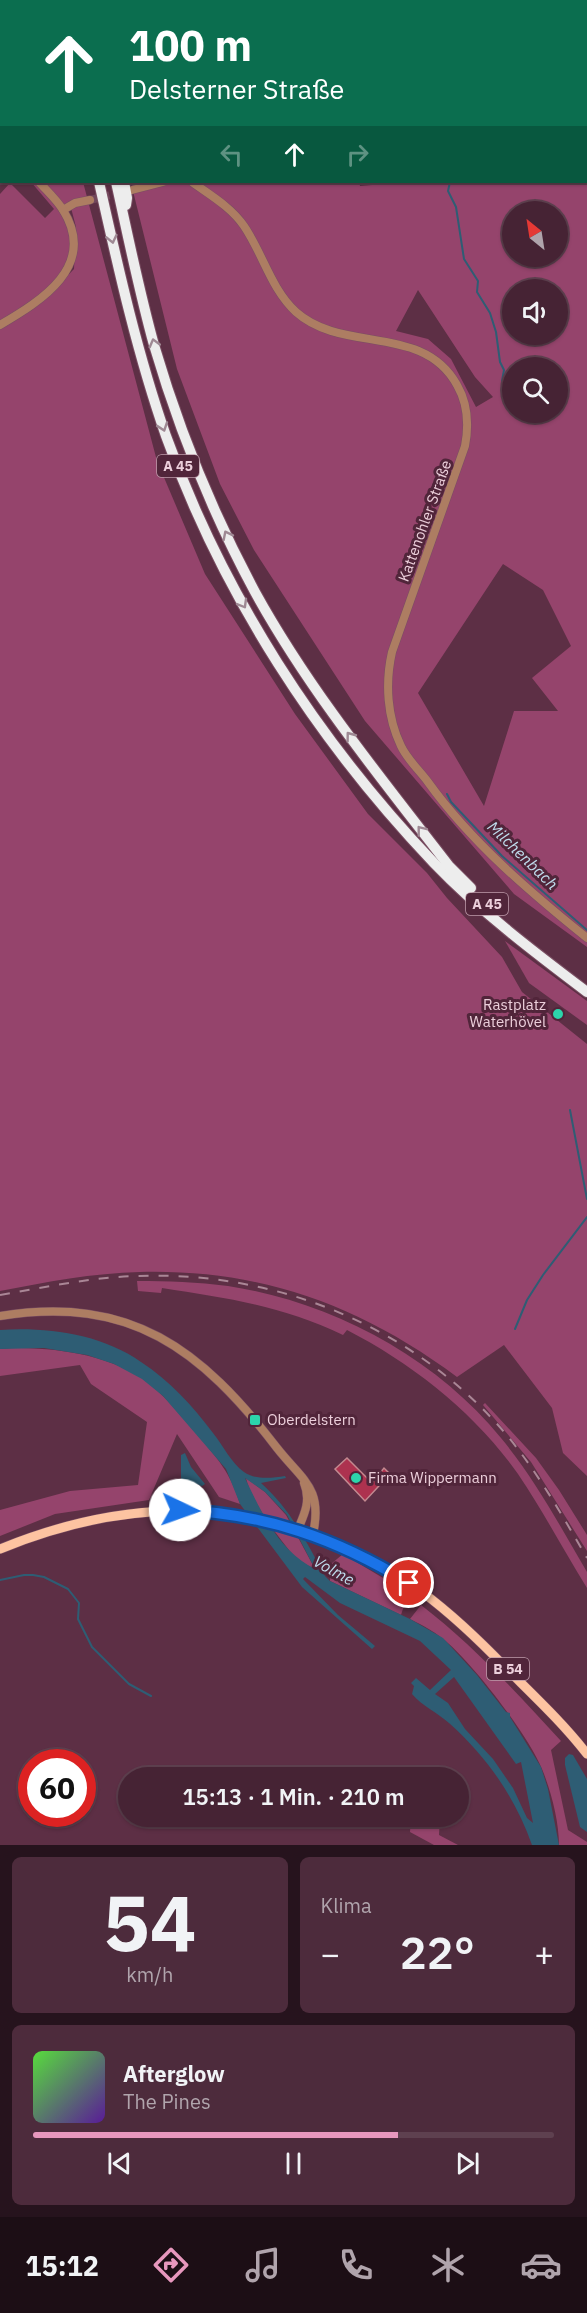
<!DOCTYPE html>
<html lang="de">
<meta charset="utf-8">
<style>
body{margin:0;font-family:"IBM Plex Sans",sans-serif;background:#4d2b3c;color:#f1f3f6;height:100vh;display:flex;flex-direction:column;font-size:22px;white-space:nowrap}
*{box-sizing:border-box;margin:0}
p{font-size:20px;color:#b0a4ac}
.icon{flex:none;width:33px;height:33px;fill:none;stroke:currentColor;stroke-width:2;stroke-linecap:round;stroke-linejoin:round}
.map{position:relative;height:1845px;overflow:hidden}
.panel{display:flex;flex-direction:column;gap:12px;padding:12px;background:#26131d;flex:1}
.panel>*{flex:none}
.hud{position:absolute;left:0px;top:0px;width:588px;height:183px;box-shadow:0 2px 4px #0004,0 0 0 2px #5e404f;background:#0b6e4f;color:#fff;overflow:hidden}
.needle{width:39px;rotate:330deg}
.buttons{position:absolute;left:502px;top:201px;display:grid;gap:12px}
.buttons a{display:grid;place-items:center;width:66px;height:66px;border-radius:50%;background:#462334;box-shadow:0 2px 4px #0004,0 0 0 2px #5e404f;font-size:30px}
.speed{position:absolute;left:18px;top:1749px;display:flex;gap:12px;font-size:30px;font-weight:700;text-align:center}
.speed>*{display:grid;place-content:center;width:78px;height:78px;border-radius:50%;background:#462334;box-shadow:0 2px 4px #0004,0 0 0 2px #5e404f;line-height:1}
.speed .limit{border:9px solid #d22;background:#fff;color:#111}
.pin{position:absolute;display:grid;place-items:center;width:51px;height:51px;color:#fff;margin:-26px;border:3px solid #fff;border-radius:50%;box-shadow:0 2px 6px #0007}
.me{position:absolute;width:66px;margin:-33px;rotate:93deg;stroke-linejoin:round;filter:drop-shadow(0 0 4px #0008)}
.turn{display:flex;align-items:center;gap:21px;height:126px;padding:0 30px;font-size:27px}
.turn .icon{width:78px;height:78px;stroke-width:2.5}
.turn b{display:block;font-size:42px;line-height:51px}
.lanes{display:flex;align-items:center;height:57px;padding:0 30px;background:#0003;justify-content:center;gap:30px;direction:ltr}
.lanes .off{opacity:.35}
.big{font-size:45px;font-weight:600;line-height:1.1}
.panel .card{flex:1;display:flex;flex-direction:column;justify-content:center;gap:9px;min-width:0;padding:0 21px;border-radius:9px;background:#4d2b3c}
.panel .dial{align-items:center;gap:0}
.dial b{font-size:78px;line-height:1}
.song{display:flex;align-items:center;gap:18px}
.cover{width:72px;height:72px;border-radius:9px;background:linear-gradient(135deg,hsl(110 70% 55%),hsl(270 70% 35%))}
.played{height:6px;border-radius:3px;background:linear-gradient(90deg,#e797bd 70%,#5e404f 70%)}
.keys{display:flex;justify-content:space-around;direction:ltr}
.heat{display:flex;justify-content:space-between;align-items:center;font-size:33px;direction:ltr}
.panel .tiles{flex:1;display:grid;gap:12px;grid-template-columns:1fr 1fr}
.card:last-child{grid-column:span 2}
.trip{position:absolute;left:118px;top:1767px;width:351px;height:60px;border-radius:30px;background:#462334;box-shadow:0 2px 4px #0004,0 0 0 2px #5e404f;font-weight:600;line-height:60px;text-align:center}
.tabs{display:flex;height:96px;justify-content:space-around;align-items:center;background:#1c0e15;color:#b0a4ac}
.tabs .icon{width:42px;height:42px}
.tabs .selected{color:#e797bd}
.tabs b{font-size:27px;color:#f1f3f6}
.map>svg:first-child{display:block}
.green{fill:#95446c;fill-rule:evenodd}
.water{fill:#2e5d74;fill-rule:evenodd}
.lines{fill:none;stroke-linecap:round;stroke-linejoin:round}
.stream{stroke:#2e5d74;stroke-width:2}
.building{fill:#ad324f;stroke:#c38990;stroke-width:1.5}
.minor-tunnel{stroke:#72475c;stroke-width:8;stroke-dasharray:8 4;stroke-linecap:butt}
.minor-casing{stroke:#7a4f63;stroke-width:9}
.major-casing{stroke:#7a4f63;stroke-width:10}
.highway-casing{stroke:#7a4f63;stroke-width:12}
.minor{stroke:#ad7d62;stroke-width:8}
.major{stroke:#fdc3a1;stroke-width:9}
.highway{stroke:#ededed;stroke-width:10}
.rail{stroke:#aa8696;stroke-width:2;stroke-dasharray:10 10;stroke-linecap:butt}
.oneway{stroke:#9f8994}
.route-casing{stroke:#114b97;stroke-width:15}
.route{stroke:#1a73e8;stroke-width:10}
.poi-dot{fill:#2cd5ab;stroke:#51253a;stroke-width:2}
.labels{text-anchor:middle;stroke-width:6;stroke-linejoin:round;paint-order:stroke}
.shield{fill:#51253a;stroke:#be9cab;stroke-width:1.5}
.shield-label{font-size:14px;font-weight:bold;fill:#eccfdb}
.street-label{font-size:15px;fill:#eccfdb;stroke:#51253a}
.poi-label{font-size:15px;fill:#eccfdb;stroke:#51253a;text-anchor:start}
.water-label{font-size:16px;font-style:italic;fill:#bfdcec;stroke:#51253a}
</style>
<div class="map">
<svg width="587" height="1845" viewBox="0 0 587 1845">
<rect width="100%" height="100%" fill="#5d2f45"/>
<!-- green -->
<g class="green">
<path d="M372 0H587V947L514 894 365 721 254 550 220 484 177 369 133 191 132 182H359L360 186 396 183V182H586V2ZM513 212H558V256H513ZM418 290 475 377 493 397 476 407 451 359 428 339 396 331ZM513 290H558V334H513ZM513 368H558V412H513ZM503 564 543 590 571 646 532 678 558 711H514L484 806 418 693Z"/>
<path d="M31 182H39L63 210 73 236 66 274 0 325V194L10 183 45 218 54 209Z"/>
<path d="M44 182H83L157 461 205 574 295 714 368 814 427 873 447 898 502 957 522 992 587 1044V1476L563 1453 552 1408 504 1345 457 1377C360 1305 261 1269 140 1272 93 1273 46 1282 0 1291V328L43 301 74 269 76 227 70 204 63 205Z"/>
<path d="M505 941 587 1001V1025L529 983Z"/>
<path d="M137 1281C167 1281 198 1282 228 1286 331 1302 434 1356 501 1438 535 1479 560 1526 587 1572V1588C564 1551 543 1511 518 1474 475 1413 413 1364 347 1330L343 1335C283 1306 227 1298 162 1288L161 1293 138 1291Z"/>
<path d="M13 1348C57 1348 104 1354 142 1378 163 1393 180 1415 197 1434 218 1460 230 1471 240 1504L219 1497 177 1434 149 1500 55 1514 0 1536V1510L70 1491 138 1485 147 1422 91 1384 80 1365 0 1376V1349Z"/>
<path d="M485 1403 536 1458 559 1490 587 1535V1551L531 1462 483 1405Z"/>
<path d="M246 1478 265 1492 286 1515 315 1569C308 1566 297 1560 292 1554 276 1534 251 1501 246 1478Z"/>
<path d="M343 1554 408 1593 401 1615 330 1581 331 1564Z"/>
<path d="M421 1605C473 1645 517 1693 561 1741L551 1750 568 1830 587 1842V1845H559C559 1821 551 1791 542 1769 528 1735 476 1668 449 1644 437 1633 424 1626 410 1619Z"/>
<path d="M411 1817H440L439 1835 458 1845H434L410 1832Z"/>
</g>
<!-- water -->
<g class="water">
<path d="M0 1330C48 1327 101 1334 141 1362 170 1381 192 1405 213 1433 222 1444 232 1464 244 1472 255 1480 272 1478 285 1476L286 1478 261 1483C292 1511 305 1540 325 1576L330 1581 410 1619 443 1638 477 1675 506 1712 510 1713V1717L541 1767 548 1789 559 1845H532C515 1797 487 1757 449 1723 438 1713 422 1706 412 1694L414 1686 411 1683 416 1678 430 1690 451 1670 420 1641 340 1603 305 1577 303 1579 338 1615 375 1646 372 1649 302 1587 240 1504 226 1469 163 1396 142 1379 114 1364 87 1355 44 1348 0 1349ZM245 1478 265 1492 287 1515 315 1569C280 1552 261 1512 245 1478ZM454 1677 516 1764 521 1762 533 1823 527 1818 513 1788 493 1759 465 1729 448 1703 435 1694Z"/>
<path d="M185 1453 191 1467 205 1484 202 1486 181 1479V1455Z"/>
<path d="M569 1754 573 1755 587 1779V1832L580 1827 565 1765V1758Z"/>
</g>
<g class="lines">
<!-- stream -->
<g class="stream">
<path d="M463 0V2"/>
<path d="M450 182 448 191 456 207 464 259 478 281 477 292 490 313 496 332 500 362 504 370 502 381"/>
<path d="M447 794 451 802 502 856 587 930"/>
<path d="M570 1110 587 1199"/>
<path d="M515 1329 527 1300 543 1275 587 1217"/>
<path d="M0 1580 24 1575H33L44 1577 68 1589 79 1603 78 1619 92 1647 129 1684 151 1696"/>
</g>
</g>
<!-- building -->
<path class="building" d="M347 1458 372 1483 384 1468 390 1474 365 1501 335 1469Z"/>
<g class="lines">
<!-- minor-tunnel -->
<path class="minor-tunnel" d="M90 200 123 192"/>
<defs>
<g id="minor">
<path d="M298 0 299 2"/>
<path d="M188 2 189 0"/>
<path d="M0 134 2 136"/>
<path d="M192 182C210 195 231 207 244 226 263 254 271 289 296 312 343 354 423 323 457 385 468 404 469 425 465 446L392 652C385 683 387 717 401 746 407 759 419 770 428 782 471 842 530 892 587 938"/>
<path d="M132 190 163 182"/>
<path d="M63 210 75 203 90 200"/>
<path d="M0 325C41 301 98 266 63 210 57 200 47 191 39 182"/>
<path d="M0 1316C131 1295 201 1349 277 1448 303 1481 323 1488 313 1534"/>
<path d="M298 1529C305 1513 311 1500 304 1483"/>
</g>
<path id="major" d="M0 1549C115 1502 228 1495 343 1548 371 1560 398 1574 422 1592 453 1615 480 1641 506 1668 534 1696 563 1723 587 1754"/>
<g id="highway">
<path d="M43 0 44 2"/>
<path d="M61 0 62 2"/>
<path d="M146 2V0"/>
<path d="M99 182C118 267 137 353 166 436 223 595 318 741 434 863 480 911 534 952 587 992"/>
<path d="M116 182C128 236 139 291 154 345 179 430 213 514 255 592 309 690 381 778 449 866L471 888"/>
<path d="M124 182 127 198 126 205"/>
</g>
</defs>
<!-- minor casing -->
<use href="#minor" class="minor-casing"/>
<!-- major casing -->
<use href="#major" class="major-casing"/>
<!-- highway casing -->
<use href="#highway" class="highway-casing"/>
<!-- minor -->
<use href="#minor" class="minor"/>
<!-- major -->
<use href="#major" class="major"/>
<!-- highway -->
<use href="#highway" class="highway"/>
<!-- rail -->
<path class="rail" d="M0 1295C46 1287 92 1277 139 1276 278 1271 414 1327 505 1433 537 1471 562 1515 587 1558"/>
</g>
<!-- one-way arrows -->
<defs><path id="oneway-chevron" d="M-2-3.5L2.5 0L-2 3.5" fill="none" stroke-width="1.6" stroke-linecap="round" stroke-linejoin="round" transform="scale(1.5)"/></defs>
<g class="oneway">
<use href="#oneway-chevron" transform="translate(112 239) rotate(77)"/>
<use href="#oneway-chevron" transform="translate(154 343) rotate(-105)"/>
<use href="#oneway-chevron" transform="translate(163 427) rotate(71)"/>
<use href="#oneway-chevron" transform="translate(227 535) rotate(-117)"/>
<use href="#oneway-chevron" transform="translate(243 604) rotate(60)"/>
<use href="#oneway-chevron" transform="translate(350 736) rotate(-127)"/>
<use href="#oneway-chevron" transform="translate(421 830) rotate(-128)"/>
</g>
<g class="lines">
<defs>
<path id="route" d="M180 1510C266 1514 336 1538 409 1583"/>
</defs>
<!-- route casing -->
<use href="#route" class="route-casing"/>
<!-- route -->
<use href="#route" class="route"/>
</g>
<!-- markers -->
<g class="poi-dot">
<circle cx="558" cy="1014" r="6"/>
<rect x="249" y="1414" width="12" height="12" rx="3"/>
<circle cx="356" cy="1478" r="6"/>
</g>
<g class="labels">
<!-- shield labels -->
<g class="shield">
<rect x="157" y="455" width="42" height="22" rx="4.5"/>
<rect x="466" y="893" width="42" height="22" rx="4.5"/>
<rect x="487" y="1658" width="42" height="22" rx="4.5"/>
</g>
<g class="shield-label">
<text x="178" y="471">A 45</text>
<text x="487" y="909">A 45</text>
<text x="508" y="1674">B 54</text>
</g>
<!-- street labels -->
<g class="street-label">
<text transform="translate(425 521) rotate(-70)" y="5">Kattenohler Straße</text>
</g>
<!-- poi labels -->
<g class="poi-label">
<text x="546" y="1010" text-anchor="end">Rastplatz<tspan x="546" dy="17">Waterhövel</tspan></text>
<text x="267" y="1425">Oberdelstern</text>
<text x="368" y="1483">Firma Wippermann</text>
</g>
<!-- water labels -->
<g class="water-label">
<text transform="translate(523 855) rotate(44)" y="6">Milchenbach</text>
<text transform="translate(334 1570) rotate(29)" y="6">Volme</text>
</g>
</g>
</svg>
<div class="buttons">
<a><svg class="needle" viewBox="-14 -14 28 28"><path d="M0-13l5 13h-10z" fill="#e53935"/><path d="M0 13l5-13h-10z" fill="#b0a4ac"/></svg></a>
<a><svg class="icon" aria-label="sound" viewBox="0 0 24 24"><path d="M4 9h4l5-4v14l-5-4H4zM17 9q2 3 0 6"/></svg></a>
<a><svg class="icon" aria-label="search" viewBox="0 0 24 24"><circle cx="10" cy="10" r="6"/><path d="M15 15l6 6"/></svg></a>
</div>
<div class="speed"><div class="limit">60</div></div>
<div class="pin" style="left:409px;top:1583px;background:#d93025"><svg class="icon" aria-label="arrive" viewBox="0 0 24 24"><path d="M6 21V4h12l-3 4 3 4H6"/></svg></div>
<svg class="me" style="left:180px;top:1510px" viewBox="-20 -20 40 40"><circle r="19" fill="#fff"/><path d="M0-13L10 11 0 6-10 11z" fill="#1a73e8"/></svg>
<div class="trip">15:13 · 1 Min. · 210 m</div>
<div class="hud">
<div class="turn"><svg class="icon" aria-label="ahead" viewBox="0 0 24 24"><path d="M12 20V5M6 11l6-6 6 6"/></svg><div><b>100 m</b>Delsterner Straße</div></div>
<div class="lanes"><svg class="icon off" aria-label="left" viewBox="0 0 24 24"><path d="M17 20v-9H6M10 6l-5 5 5 5"/></svg><svg class="icon" aria-label="ahead" viewBox="0 0 24 24"><path d="M12 20V5M6 11l6-6 6 6"/></svg><svg class="icon off" aria-label="right" viewBox="0 0 24 24"><path d="M7 20v-9h11M14 6l5 5-5 5"/></svg></div>
</div>
</div>
<section class="panel">
<div class="tiles">
<div class="card dial"><b>54</b><p>km/h</p></div>
<div class="card"><p>Klima</p>
<div class="heat"><a>−</a><b class="big">22°</b><a>+</a></div>
</div>
<div class="card">
<div class="song"><i class="cover"></i><div><b>Afterglow</b><p>The Pines</p></div></div>
<div class="played"></div>
<div class="keys"><svg class="icon" aria-label="previous" viewBox="0 0 24 24"><path d="M18 5L8 12l10 7zM5 5v14"/></svg><svg class="icon" aria-label="pause" viewBox="0 0 24 24"><path d="M8 5v14M16 5v14"/></svg><svg class="icon" aria-label="next" viewBox="0 0 24 24"><path d="M6 5l10 7-10 7zM19 5v14"/></svg></div>
</div>
</div>
</section>
<nav class="tabs">
<b>15:12</b>
<svg class="icon selected" aria-label="directions" viewBox="0 0 24 24"><path d="M12 3l9 9-9 9-9-9zM9 14v-3h6M13 9l2 2-2 2"/></svg>
<svg class="icon" aria-label="music" viewBox="0 0 24 24"><path d="M9 18V5l10-2v13"/><circle cx="6" cy="18" r="3"/><circle cx="16" cy="16" r="3"/></svg>
<svg class="icon" aria-label="phone" viewBox="0 0 24 24"><path d="M5 4h4l2 5-3 2q2 4 5 5l2-3 5 2v4C11 20 4 13 5 4z"/></svg>
<svg class="icon" aria-label="climate" viewBox="0 0 24 24"><path d="M12 3v18M4 7l16 10M4 17L20 7"/></svg>
<svg class="icon" aria-label="car" viewBox="0 0 24 24"><path d="M5 17H2v-5l4-1 3-4h7l3 4 3 1v5h-3M9 17h6M6 11h13"/><circle cx="7" cy="17" r="2"/><circle cx="17" cy="17" r="2"/></svg>
</nav>
